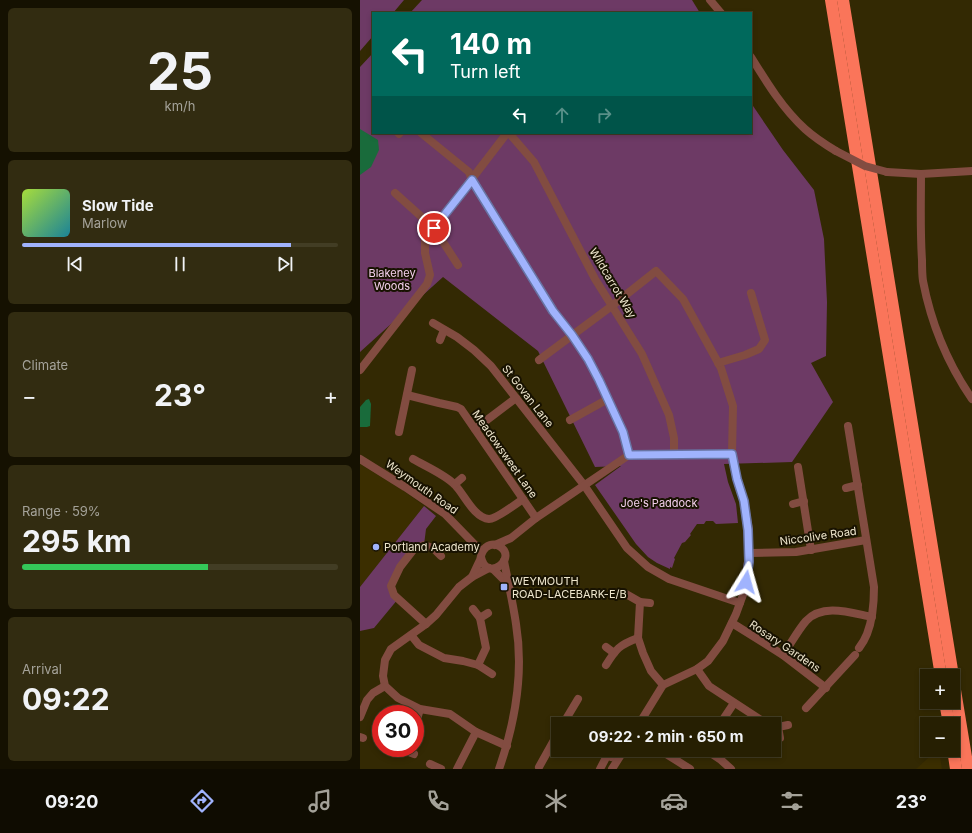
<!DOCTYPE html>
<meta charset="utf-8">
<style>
body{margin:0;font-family:Inter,sans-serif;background:#322c11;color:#f1f3f6;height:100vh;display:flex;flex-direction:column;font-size:15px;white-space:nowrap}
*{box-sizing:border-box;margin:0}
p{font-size:13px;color:#a4a299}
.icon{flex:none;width:22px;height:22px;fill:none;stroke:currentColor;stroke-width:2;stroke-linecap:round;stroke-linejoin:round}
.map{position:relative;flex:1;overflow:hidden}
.panel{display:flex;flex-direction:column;gap:8px;padding:8px;background:#151101;width:360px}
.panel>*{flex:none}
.hud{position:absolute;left:12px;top:12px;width:380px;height:122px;border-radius:0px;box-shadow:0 2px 6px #0003,0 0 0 1px #423d24;background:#00695c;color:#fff;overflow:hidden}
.fabs{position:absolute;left:560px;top:669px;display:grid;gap:8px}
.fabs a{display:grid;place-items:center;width:40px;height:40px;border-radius:0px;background:#261f02;box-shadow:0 2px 6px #0003,0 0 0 1px #423d24;font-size:20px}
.speed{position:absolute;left:12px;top:705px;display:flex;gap:8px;font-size:20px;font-weight:700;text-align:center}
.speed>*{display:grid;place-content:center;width:52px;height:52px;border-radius:50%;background:#261f02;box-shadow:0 2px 6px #0003,0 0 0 1px #423d24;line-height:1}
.speed .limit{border:6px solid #d22;background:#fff;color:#111}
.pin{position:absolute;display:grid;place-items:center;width:34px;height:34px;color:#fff;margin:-17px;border:2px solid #fff;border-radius:50%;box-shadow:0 1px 4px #0007}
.me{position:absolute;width:44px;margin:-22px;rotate:8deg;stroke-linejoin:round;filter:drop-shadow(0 0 3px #0008)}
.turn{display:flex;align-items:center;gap:14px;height:84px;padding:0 12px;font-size:18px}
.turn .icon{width:52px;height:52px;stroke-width:2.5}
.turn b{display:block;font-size:28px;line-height:34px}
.lanes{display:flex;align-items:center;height:38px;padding:0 12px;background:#0003;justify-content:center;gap:20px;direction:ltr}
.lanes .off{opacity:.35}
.big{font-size:30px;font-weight:700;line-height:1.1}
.panel .card{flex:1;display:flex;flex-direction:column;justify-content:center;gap:6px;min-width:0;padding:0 14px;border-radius:6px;background:#322c11}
.panel .dial{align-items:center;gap:0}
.dial b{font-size:52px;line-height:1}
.song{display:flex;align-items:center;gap:12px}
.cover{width:48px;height:48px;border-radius:6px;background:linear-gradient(135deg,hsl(80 70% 55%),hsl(190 70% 35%))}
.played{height:4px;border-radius:2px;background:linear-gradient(90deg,#a0b3fd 85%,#423d24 85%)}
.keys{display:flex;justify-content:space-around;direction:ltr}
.heat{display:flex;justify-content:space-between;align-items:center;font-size:22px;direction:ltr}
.charge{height:6px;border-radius:3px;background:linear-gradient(90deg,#34c759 59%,#423d24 0)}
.trip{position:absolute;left:191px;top:717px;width:230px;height:40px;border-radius:0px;background:#261f02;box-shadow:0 2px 6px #0003,0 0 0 1px #423d24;font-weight:700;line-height:40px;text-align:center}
.menu{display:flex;height:64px;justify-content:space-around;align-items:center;background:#0f0c01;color:#a4a299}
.menu .icon{width:28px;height:28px}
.menu .active{color:#a0b3fd}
.menu b{font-size:18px;color:#f1f3f6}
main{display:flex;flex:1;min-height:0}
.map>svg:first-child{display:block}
.built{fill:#3b2e00}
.green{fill:#6d3a65}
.water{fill:#196b3b}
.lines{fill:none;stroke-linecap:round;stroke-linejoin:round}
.minor{stroke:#824c41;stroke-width:8}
.highway{stroke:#fa755a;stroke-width:12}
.minor-bridge{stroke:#824c41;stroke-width:8}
.route-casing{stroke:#6874a4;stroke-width:10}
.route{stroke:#a0b3fd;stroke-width:7}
.poi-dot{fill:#a0b3fd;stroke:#181201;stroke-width:1.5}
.labels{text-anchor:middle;stroke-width:4;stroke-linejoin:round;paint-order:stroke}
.park-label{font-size:11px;fill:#f4d0ed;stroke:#181201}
.street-label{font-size:11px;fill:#eee6cd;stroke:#181201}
.poi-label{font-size:11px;fill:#eee6cd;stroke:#181201;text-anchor:start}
</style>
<main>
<section class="panel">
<div class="card dial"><b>25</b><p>km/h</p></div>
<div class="card">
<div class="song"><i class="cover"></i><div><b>Slow Tide</b><p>Marlow</p></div></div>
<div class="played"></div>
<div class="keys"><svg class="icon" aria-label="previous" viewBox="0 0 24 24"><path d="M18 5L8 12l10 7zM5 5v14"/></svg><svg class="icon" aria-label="pause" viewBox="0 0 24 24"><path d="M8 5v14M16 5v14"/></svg><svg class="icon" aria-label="next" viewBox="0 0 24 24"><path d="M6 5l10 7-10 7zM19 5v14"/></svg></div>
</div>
<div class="card"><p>Climate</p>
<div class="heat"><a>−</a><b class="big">23°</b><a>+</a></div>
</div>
<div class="card"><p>Range · 59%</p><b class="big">295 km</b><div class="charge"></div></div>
<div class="card"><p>Arrival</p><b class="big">09:22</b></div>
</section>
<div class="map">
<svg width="612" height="769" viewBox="0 0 612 769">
<rect width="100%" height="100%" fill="#332903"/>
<!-- built -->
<g class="built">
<path d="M0 464 42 490 64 506 0 587Z"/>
<path d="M577 750H579L582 769H556Z"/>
</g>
<!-- green -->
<g class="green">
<path d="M0 0H44L33 13H13V36L0 51Z"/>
<path d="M62 0H332L340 13H50Z"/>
<path d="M13 53V133H391V103L423 150 454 190 464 239 467 302 466 356 451 363 473 402 432 462 364 464 368 482 376 504 378 523 356 524 353 521H346L344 524H337L330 534 331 535 325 542 322 543 314 558 315 559 312 568 310 567V569L297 563 288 557 276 544 235 485 261 466 235 467 178 351 83 277 0 352V67Z"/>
<path d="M64 506 76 516 66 529 64 545 54 549 31 586 38 599 14 628 0 631V587Z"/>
</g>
<!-- water -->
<g class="water">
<path d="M0 129 18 140 19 150 11 167 0 175Z"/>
<path d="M9 399 11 404 10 426 7 427H0V407L6 400Z"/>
</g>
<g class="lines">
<!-- minor -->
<g class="minor">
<path d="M350 0 361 13"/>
<path d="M391 57C407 83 423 109 445 129 455 138 466 145 476 151"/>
<path d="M61 133 109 172 112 180 193 311 212 335 228 359 239 380 263 432 269 455"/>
<path d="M149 133 174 162 235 279 282 354 309 415 314 438V455"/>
<path d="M39 134 40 133"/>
<path d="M527 172 561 174 612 171"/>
<path d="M561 174C561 203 560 231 562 260 562 267 562 274 563 281 571 323 588 364 612 399"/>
<path d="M35 193 74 228 98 265"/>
<path d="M73 323 97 337 114 350 131 366 224 485 267 548 288 567 309 579 380 603"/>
<path d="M80 340 84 330"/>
<path d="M179 360 253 305 296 271 323 299 361 368 373 406 372 454 377 479 384 501 389 530V553L384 592 376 614 363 641 348 661 337 669 303 685 279 724"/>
<path d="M358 363 385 355 399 349 405 340 391 293"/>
<path d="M0 370 67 284 70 275 65 253V240L147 133"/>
<path d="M47 395 79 403 97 407 101 409 176 518"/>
<path d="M210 420 248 399"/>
<path d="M488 426 514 587C514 603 513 619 507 634 505 639 502 644 499 648"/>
<path d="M115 429 156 398"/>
<path d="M39 432 52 370"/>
<path d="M0 459 45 487 85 514 122 552"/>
<path d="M53 459C65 466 86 475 95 485 104 494 114 518 129 519 136 519 156 504 163 499"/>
<path d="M438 467 451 550"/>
<path d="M95 484 102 478"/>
<path d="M486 488 498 485"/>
<path d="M433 504 444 501"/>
<path d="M135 545 151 538 176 518 269 455 372 454"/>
<path d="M389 553 436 552 506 540"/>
<path d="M129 568 112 577 99 587 76 615 66 624 31 649 25 660 23 676 25 686 38 698 60 709 90 714 116 732 147 746"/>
<path d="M133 569 148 584"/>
<path d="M112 577C115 571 117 566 120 560 121 557 121 554 123 551 126 545 133 543 139 546 159 557 127 584 121 557"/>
<path d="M266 594 280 602 278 638 283 653 291 671 303 685"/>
<path d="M280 602 290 603"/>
<path d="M113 609 120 618"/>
<path d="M372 623 423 655 466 688"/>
<path d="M66 624 34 595 31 586 40 567 54 549 64 545 73 548 81 556"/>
<path d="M51 635 59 645 84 658 103 661 118 665 132 674"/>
<path d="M246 647 254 653"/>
<path d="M423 655C430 645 438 630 446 621 463 603 491 613 512 617"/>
<path d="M118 665 126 648 120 618 128 613"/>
<path d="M246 665C256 649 259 645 278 638"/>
<path d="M337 669 349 686 407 724"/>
<path d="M446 708 495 655"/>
<path d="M0 717 7 700 13 693 25 686"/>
<path d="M203 724 218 699"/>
<path d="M360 724 374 703"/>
<path d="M55 726 60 709"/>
<path d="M414 726 418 727 420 738"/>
<path d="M418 727 428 725"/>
<path d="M0 737 3 738"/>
<path d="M38 748 54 754"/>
<path d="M238 750 251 757"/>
<path d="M300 750 330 769"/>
<path d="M346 750 361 760 371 769"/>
<path d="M70 764 81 769"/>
<path d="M179 767 198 733"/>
<path d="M97 769 116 732"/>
<path d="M139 769C155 723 164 673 156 624 153 603 148 582 144 561"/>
<path d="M240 769 250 750"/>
<path d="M252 769 264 750"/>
</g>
<!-- highway -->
<g class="highway">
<path d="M471 0 581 676"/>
<path d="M483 0 593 676"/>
<path d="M593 678 608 769"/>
<path d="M585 702 589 724"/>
<path d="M593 749 596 769"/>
</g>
<!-- minor-bridge -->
<path class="minor-bridge" d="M476 151 505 166 527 172"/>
</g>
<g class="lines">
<defs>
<path id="route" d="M74 228 112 180 193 311 212 335 228 359 239 380 263 432 269 455 372 454 377 479 384 501 388 530 389 562 386 582"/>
</defs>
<!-- route casing -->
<use href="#route" class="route-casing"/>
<!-- route -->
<use href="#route" class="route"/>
</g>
<!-- markers -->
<g class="poi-dot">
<circle cx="16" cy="547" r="4"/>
<rect x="140" y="583" width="8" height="8" rx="2"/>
</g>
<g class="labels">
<!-- park labels -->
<g class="park-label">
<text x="32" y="277">Blakeney<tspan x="32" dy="13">Woods</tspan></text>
<text x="299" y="507">Joe's Paddock</text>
</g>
<!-- street labels -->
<g class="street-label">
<text transform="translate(253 283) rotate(59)" y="4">Wildcarrot Way</text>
<text transform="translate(168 396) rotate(52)" y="4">St Govan Lane</text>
<text transform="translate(145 454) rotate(55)" y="4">Meadowsweet Lane</text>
<text transform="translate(62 487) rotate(35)" y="4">Weymouth Road</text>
<text transform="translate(458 536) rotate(-8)" y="4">Niccolive Road</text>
<text transform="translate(425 646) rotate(34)" y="4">Rosary Gardens</text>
</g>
<!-- poi labels -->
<g class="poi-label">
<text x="24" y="551">Portland Academy</text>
<text x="152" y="585">WEYMOUTH<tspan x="152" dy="13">ROAD-LACEBARK-E/B</tspan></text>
</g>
</g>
</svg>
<div class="fabs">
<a>+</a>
<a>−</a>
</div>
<div class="speed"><div class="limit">30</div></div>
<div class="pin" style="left:74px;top:228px;background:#d93025"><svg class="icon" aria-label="arrive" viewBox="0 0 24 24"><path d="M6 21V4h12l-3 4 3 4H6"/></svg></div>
<svg class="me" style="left:386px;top:582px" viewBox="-20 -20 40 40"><path d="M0-17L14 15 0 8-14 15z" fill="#a0b3fd" stroke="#fff" stroke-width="4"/></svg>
<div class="trip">09:22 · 2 min · 650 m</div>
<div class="hud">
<div class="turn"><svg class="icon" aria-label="left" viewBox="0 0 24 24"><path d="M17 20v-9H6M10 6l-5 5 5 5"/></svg><div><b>140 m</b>Turn left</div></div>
<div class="lanes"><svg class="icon" aria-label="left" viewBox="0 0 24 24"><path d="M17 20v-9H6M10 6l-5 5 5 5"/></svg><svg class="icon off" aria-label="ahead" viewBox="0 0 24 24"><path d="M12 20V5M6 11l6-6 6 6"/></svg><svg class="icon off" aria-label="right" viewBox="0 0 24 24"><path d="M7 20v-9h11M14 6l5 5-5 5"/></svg></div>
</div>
</div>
</main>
<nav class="menu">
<b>09:20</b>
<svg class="icon active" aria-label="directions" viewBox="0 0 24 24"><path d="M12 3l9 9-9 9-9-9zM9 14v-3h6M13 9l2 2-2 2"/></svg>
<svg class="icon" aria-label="music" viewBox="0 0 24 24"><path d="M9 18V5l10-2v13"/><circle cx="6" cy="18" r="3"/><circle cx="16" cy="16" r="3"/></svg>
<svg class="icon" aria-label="phone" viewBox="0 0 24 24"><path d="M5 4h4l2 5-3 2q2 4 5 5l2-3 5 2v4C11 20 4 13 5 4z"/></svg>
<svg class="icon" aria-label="climate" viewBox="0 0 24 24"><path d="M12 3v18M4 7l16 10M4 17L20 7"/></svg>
<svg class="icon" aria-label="car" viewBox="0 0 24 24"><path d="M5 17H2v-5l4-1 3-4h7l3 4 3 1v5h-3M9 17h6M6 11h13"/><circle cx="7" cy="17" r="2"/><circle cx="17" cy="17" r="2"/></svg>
<svg class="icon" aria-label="filters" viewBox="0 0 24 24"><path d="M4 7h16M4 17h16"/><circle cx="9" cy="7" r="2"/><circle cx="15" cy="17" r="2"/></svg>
<b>23°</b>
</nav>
